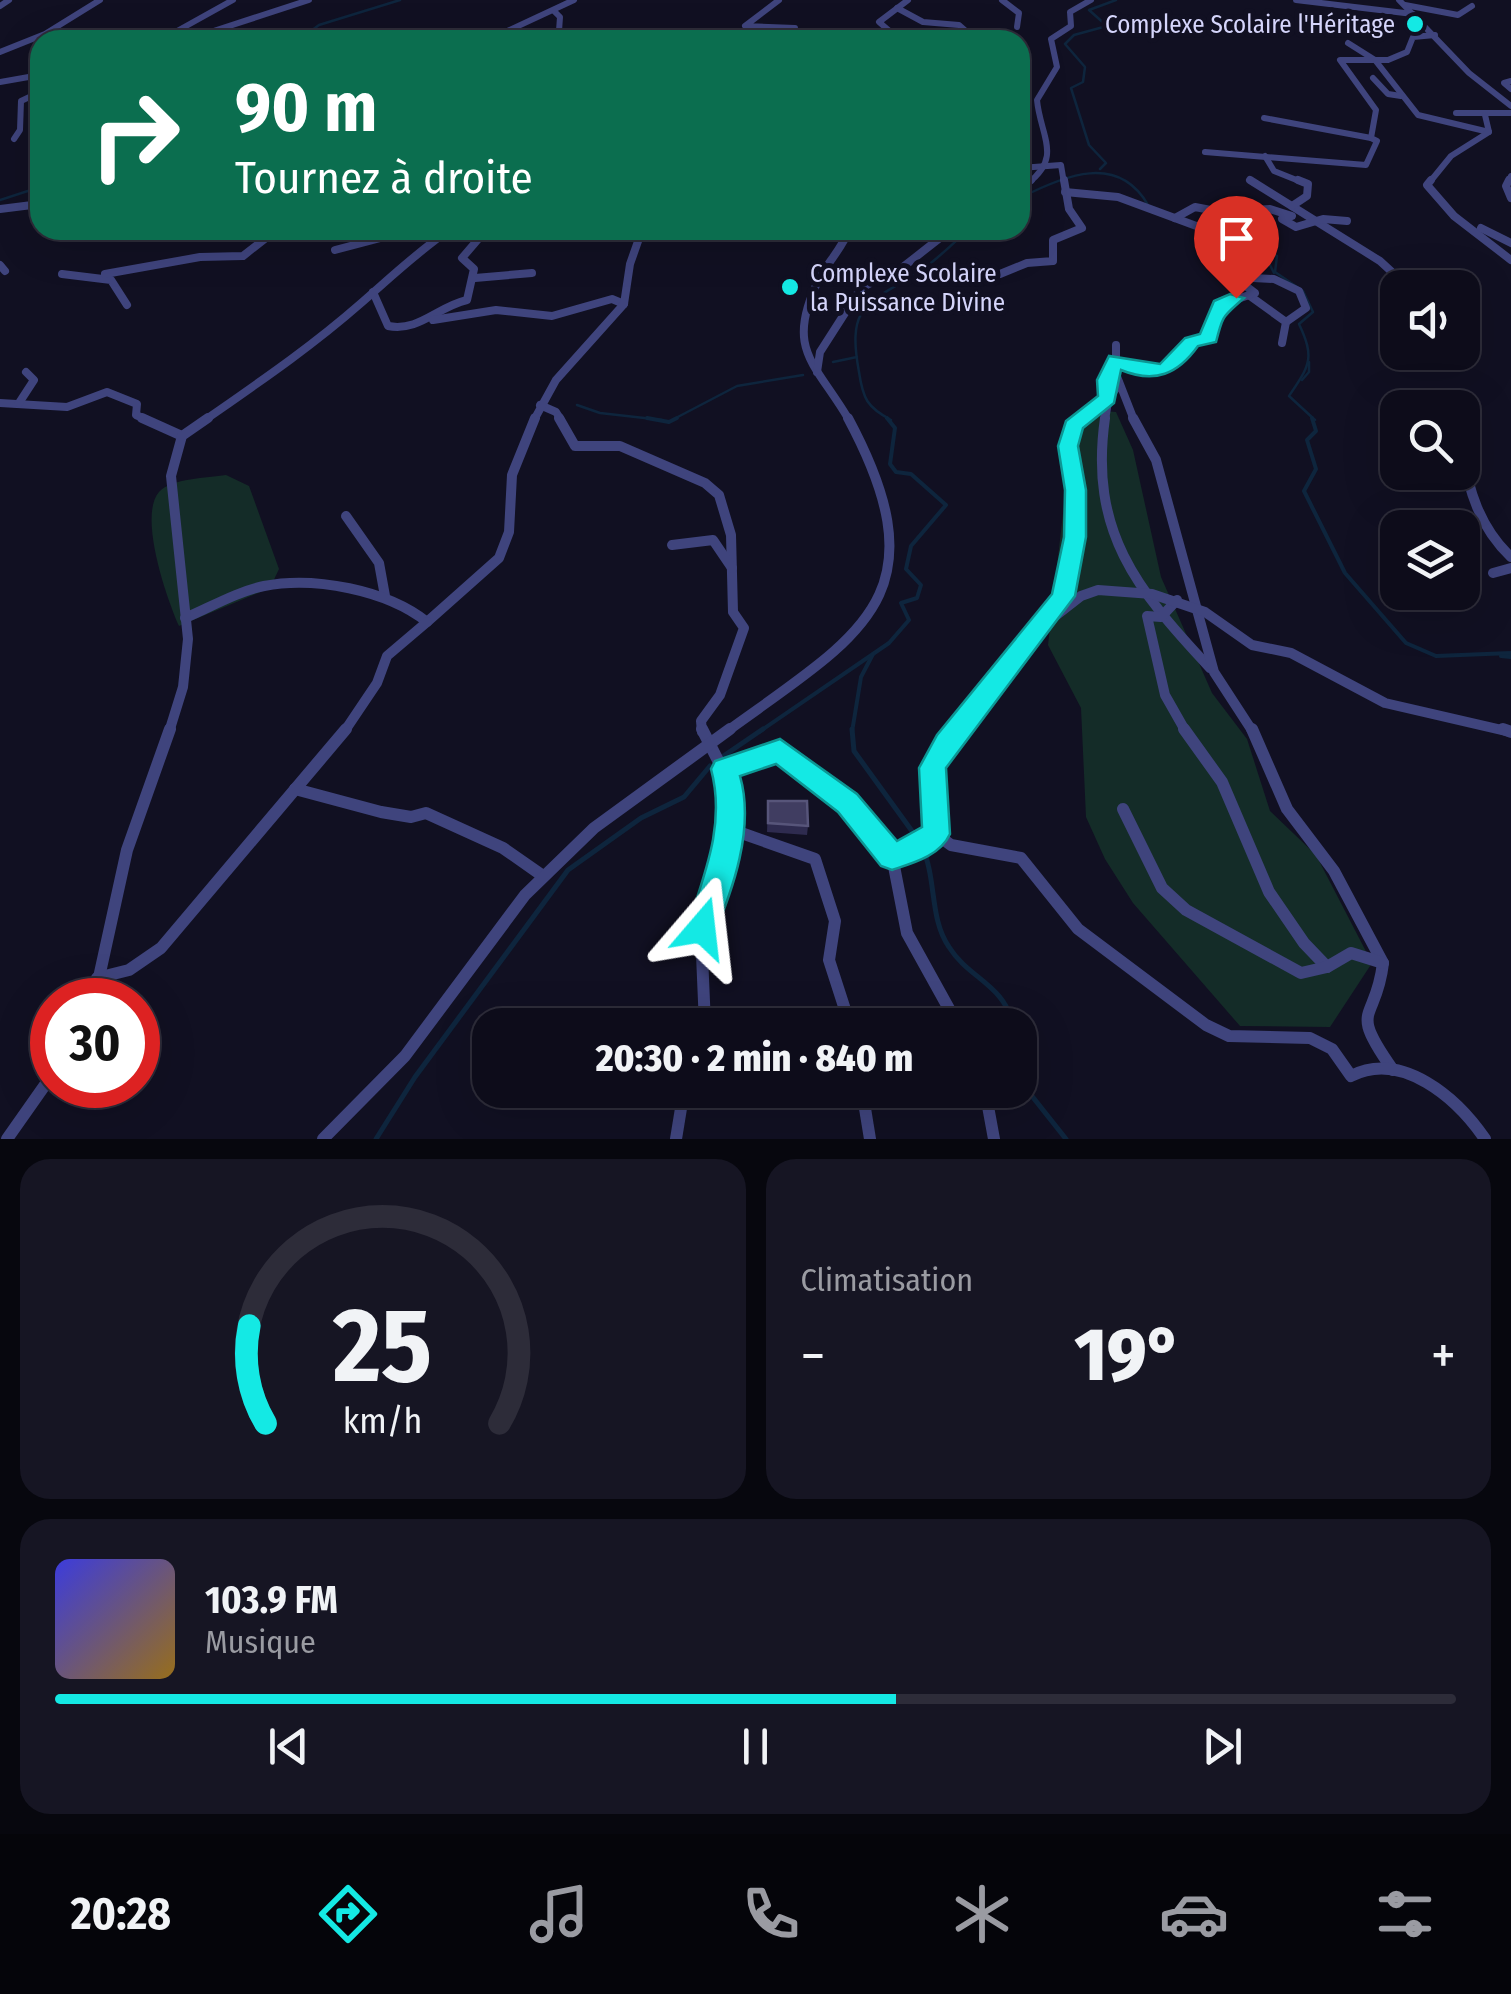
<!DOCTYPE html>
<html lang="fr">
<meta charset="utf-8">
<style>
body{margin:0;font-family:"Fira Sans Condensed",sans-serif;background:#161523;color:#f1f3f6;height:100vh;display:flex;flex-direction:column;font-size:38px;white-space:nowrap}
*{box-sizing:border-box;margin:0}
p{font-size:32px;color:#9a9ba2}
.icon{flex:none;width:55px;height:55px;fill:none;stroke:currentColor;stroke-width:2;stroke-linecap:round;stroke-linejoin:round}
.map{position:relative;height:1139px;overflow:hidden}
.sheet{display:flex;flex-direction:column;gap:20px;padding:20px;background:#07070e;flex:1}
.sheet>*{flex:none}
.top-card{position:absolute;left:30px;top:30px;width:1000px;height:210px;border-radius:30px;box-shadow:0 10px 40px #0002,0 0 0 2px #2d2c39;background:#0b6e4f;color:#fff;overflow:hidden}
.controls{position:absolute;left:1380px;top:270px;display:grid;gap:20px}
.controls a{display:grid;place-items:center;width:100px;height:100px;border-radius:20px;background:#0d0c1a;box-shadow:0 10px 40px #0002,0 0 0 2px #2d2c39;font-size:50px}
.speed{position:absolute;left:30px;top:978px;display:flex;gap:20px;font-size:50px;font-weight:700;text-align:center}
.speed>*{display:grid;place-content:center;width:130px;height:130px;border-radius:50%;background:#0d0c1a;box-shadow:0 10px 40px #0002,0 0 0 2px #2d2c39;line-height:1}
.speed .limit{border:15px solid #d22;background:#fff;color:#111}
.pin{position:absolute;display:grid;place-items:center;width:85px;height:85px;color:#fff;margin:-102px -42px;border-radius:50% 50% 50% 0;rotate:-45deg;box-shadow:0 0 10px #0007}
.pin .icon{rotate:45deg}
.me{position:absolute;width:110px;margin:-55px;rotate:17deg;stroke-linejoin:round;filter:drop-shadow(0 0 8px #0008)}
.turn{display:flex;align-items:center;gap:35px;height:210px;padding:0 40px;font-size:45px}
.turn .icon{width:130px;height:130px;stroke-width:2.5}
.turn b{display:block;font-size:70px;line-height:85px}
.big{font-size:75px;font-weight:800;line-height:1.1}
.sheet .card{flex:1;display:flex;flex-direction:column;justify-content:center;gap:15px;min-width:0;padding:0 35px;border-radius:30px;background:#161523}
.sheet .dial{align-items:center;gap:0}
.dial svg{height:260px;overflow:visible;fill:none;stroke:#2d2c39;stroke-width:7;stroke-linecap:round;text-anchor:middle}
.dial text{fill:#f1f3f6;stroke:none}
.song{display:flex;align-items:center;gap:30px}
.cover{width:120px;height:120px;border-radius:15px;background:linear-gradient(135deg,hsl(240 70% 55%),hsl(40 70% 35%))}
.played{height:10px;border-radius:5px;background:linear-gradient(90deg,#14e9e4 60%,#2d2c39 60%)}
.keys{display:flex;justify-content:space-around;direction:ltr}
.heat{display:flex;justify-content:space-between;align-items:center;font-size:55px;direction:ltr}
.sheet .tiles{flex:1;display:grid;gap:20px;grid-template-columns:1fr 1fr}
.card:last-child{grid-column:span 2}
.trip{position:absolute;left:472px;top:1008px;width:565px;height:100px;border-radius:30px;background:#0d0c1a;box-shadow:0 10px 40px #0002,0 0 0 2px #2d2c39;font-weight:800;line-height:100px;text-align:center}
.tabs{display:flex;height:160px;justify-content:space-around;align-items:center;background:#05050a;color:#9a9ba2}
.tabs .icon{width:70px;height:70px}
.tabs .on{color:#14e9e4}
.tabs b{font-size:45px;color:#f1f3f6}
.map>svg:first-child{display:block}
.green{fill:#142c28}
.lines{fill:none;stroke-linecap:round;stroke-linejoin:round}
.stream-far2{stroke:#0e253d;stroke-width:2.5}
.stream-far1{stroke:#0e253d;stroke-width:4}
.stream{stroke:#0e253d;stroke-width:5}
.minor-far3{stroke:#3f447d;stroke-width:6}
.minor-far2{stroke:#3f447d;stroke-width:8}
.minor-far1{stroke:#3f447d;stroke-width:10}
.minor{stroke:#3f447d;stroke-width:12}
.wall{fill:#2e2b4f}
.building{fill:#403d61;stroke:#57557a;stroke-width:2.5}
.route{fill:#14e9e4;stroke:#0d9794;stroke-width:2.5}
.poi-dot{fill:#14e9e4;stroke:#111022;stroke-width:4}
.labels{text-anchor:middle;stroke-width:10;stroke-linejoin:round;paint-order:stroke}
.far-poi-label{font-size:25px;fill:#d5d5fb;stroke:#111022;text-anchor:end}
</style>
<div class="map">
<svg width="1511" height="1139" viewBox="0 0 1511 1139">
<rect width="100%" height="100%" fill="#111022"/>
<!-- green -->
<g class="green">
<path d="M1102 411 1116 412 1133 450 1161 577 1212 693 1247 739 1270 811 1316 855 1372 963 1330 1027 1240 1026 1133 903 1105 859 1086 817 1081 708 1048 645 1066 487 1065 453 1077 427Z"/>
<path d="M226 475 249 486 279 569 270 588 179 626C167 599 138 516 159 492 172 478 207 478 226 475Z"/>
</g>
<g class="lines">
<!-- stream-far2 -->
<g class="stream-far2">
<path d="M299 40 319 25 400 0"/>
<path d="M1100 169 1106 163 1089 145 1071 88 1083 82 1085 67 1065 44 1074 35 1107 26 1089 10 1116 0"/>
<path d="M1020 198C1065 175 1118 153 1148 205"/>
<path d="M0 200 40 187"/>
<path d="M1198 226 1237 247H1255L1277 256 1275 272 1303 291 1313 312 1299 324C1315 358 1310 365 1289 396L1315 420"/>
<path d="M1226 240 1255 246"/>
<path d="M1263 251 1274 273"/>
<path d="M833 362 857 357"/>
<path d="M1302 380 1309 372V362"/>
<path d="M577 405 600 413 662 420"/>
<path d="M672 420 737 386 803 375"/>
<path d="M891 420C867 407 863 399 859 372 846 302 869 304 920 271 937 260 953 243 968 230"/>
</g>
<!-- stream-far1 -->
<g class="stream-far1">
<path d="M647 418 669 422 677 418"/>
<path d="M1312 418 1316 431 1307 440 1316 469 1304 491 1345 573 1406 643 1436 656 1511 653"/>
<path d="M1501 656 1511 657"/>
<path d="M759 732 889 643 909 620 901 603 917 598 921 585 906 569 911 546 946 505 911 474 896 472 890 464 895 428 887 418"/>
<path d="M852 732 861 677 873 654"/>
</g>
<!-- stream -->
<g class="stream">
<path d="M852 729 854 751 917 838"/>
<path d="M722 757 763 729"/>
<path d="M922 847C937 879 929 918 949 947 969 979 1004 984 1013 1025"/>
<path d="M1020 1081 1066 1139"/>
<path d="M376 1139 415 1077 568 870 641 818 684 797 710 766"/>
</g>
<!-- minor-far3 -->
<g class="minor-far3">
<path d="M779 0 745 26 795 28 792 40"/>
<path d="M1002 0 1019 13 1017 27"/>
<path d="M1296 0 1413 14"/>
<path d="M1399 0 1469 73 1511 106"/>
<path d="M1405 5 1458 15 1472 6"/>
<path d="M0 6 9 0"/>
<path d="M897 8 923 22 959 25 968 33"/>
<path d="M555 12 560 17 559 31 565 35 561 40"/>
<path d="M893 34 879 22 908 0"/>
<path d="M161 40 233 0"/>
<path d="M186 40 309 0"/>
<path d="M488 40 574 0"/>
<path d="M1348 43 1375 60 1418 115 1489 132"/>
<path d="M0 52 45 34 100 0"/>
<path d="M1373 78 1388 94 1401 96"/>
<path d="M1511 81 1504 83 1511 89"/>
<path d="M0 82 40 75"/>
<path d="M1456 113H1511"/>
<path d="M1264 118 1371 138"/>
<path d="M14 139 20 130 21 101 40 92"/>
<path d="M1205 152 1366 165 1377 141 1371 138 1376 110 1340 60H1388L1407 52 1413 37 1435 35"/>
<path d="M1265 156 1274 171 1304 183"/>
<path d="M1020 168 1061 165 1064 183"/>
<path d="M1250 180 1254 183"/>
<path d="M1028 183C1063 157 1040 135 1037 100L1057 67 1051 39 1071 26 1070 12 1091 0"/>
<path d="M1429 183 1451 156 1489 132 1485 115"/>
<path d="M1508 183 1511 176"/>
</g>
<!-- minor-far2 -->
<g class="minor-far2">
<path d="M1250 180 1380 261 1393 273 1398 288"/>
<path d="M1431 180 1427 185 1454 216 1511 260"/>
<path d="M1509 180 1506 186 1511 198"/>
<path d="M1020 188 1031 180"/>
<path d="M1065 192 1118 197 1199 227 1216 216"/>
<path d="M1292 206 1307 196 1308 184 1298 180"/>
<path d="M0 209 40 204"/>
<path d="M1175 218 1195 207 1221 212 1270 209 1292 216 1282 219 1296 227 1323 219 1347 221"/>
<path d="M1481 228 1511 243"/>
<path d="M628 230 624 234 639 238"/>
<path d="M849 230C842 248 829 261 820 277 783 350 816 363 849 420"/>
<path d="M335 250 411 230"/>
<path d="M0 265 5 271"/>
<path d="M62 274 111 280 127 305"/>
<path d="M105 274 200 257 243 256 276 230"/>
<path d="M1000 274 1027 263 1053 261V240L1082 228 1069 209 1064 180"/>
<path d="M475 278 532 273"/>
<path d="M373 292 388 326C419 332 437 307 467 300L474 269 462 258 486 230"/>
<path d="M1250 296 1286 322 1282 343"/>
<path d="M433 320 496 310 552 316 612 299 624 304"/>
<path d="M1116 345V374L1134 420"/>
<path d="M817 372 820 352 861 288 903 267 950 230"/>
<path d="M0 403 67 407 107 392 137 404 136 415 147 420"/>
<path d="M19 403 34 380 26 372"/>
<path d="M540 405 556 412 561 420"/>
<path d="M205 420C258 383 311 347 360 304 390 278 416 253 449 230"/>
<path d="M534 420 556 380 624 304 630 264 642 230"/>
<path d="M1080 420 1103 405 1119 385"/>
<path d="M1105 420 1115 360C1177 387 1166 346 1209 338L1207 328 1220 305 1255 293 1234 277 1274 279 1299 291 1306 308 1286 322"/>
</g>
<!-- minor-far1 -->
<g class="minor-far1">
<path d="M142 418 182 436"/>
<path d="M559 418 575 446H620L705 483 719 495 731 535 733 612 744 628 720 695 701 721 702 732"/>
<path d="M1105 418C1089 531 1136 589 1210 668"/>
<path d="M1133 418 1156 460 1214 672 1253 732"/>
<path d="M1462 448C1468 490 1480 528 1511 557"/>
<path d="M346 516 379 563 385 596"/>
<path d="M672 545 713 540 732 568"/>
<path d="M1493 573 1511 568"/>
<path d="M1177 600 1161 617 1147 616 1165 695 1186 732"/>
<path d="M1054 617 1081 596 1098 590 1152 594 1205 612 1252 645 1291 653 1385 703 1510 732"/>
<path d="M185 618C211 607 236 592 264 586 314 576 387 590 427 622L499 558 509 532 512 475 535 418"/>
<path d="M169 732 183 687 188 639 171 476 182 436 208 418"/>
<path d="M344 732 377 683 387 656 427 622"/>
<path d="M726 732C861 634 944 597 848 418"/>
<path d="M955 732 1063 596 1075 537 1076 489 1068 446 1073 425 1084 418"/>
</g>
<!-- minor -->
<g class="minor">
<path d="M702 729 728 780 731 807 701 931 705 1025"/>
<path d="M1184 729 1222 782 1269 892 1304 943 1327 967"/>
<path d="M1252 729 1287 809 1334 871 1383 963C1376 1024 1347 1005 1393 1070"/>
<path d="M1503 729 1511 732"/>
<path d="M724 769 780 751 847 803 892 856 936 834 932 768 957 729"/>
<path d="M295 789 381 812 411 817 426 813 503 848 543 876"/>
<path d="M1123 809 1162 888 1186 910 1301 973 1327 967 1351 953 1383 963"/>
<path d="M730 829 815 859 835 921 829 960 850 1025"/>
<path d="M936 834 951 845 1021 858 1078 929 1206 1025 1229 1036 1310 1038 1332 1049 1351 1076C1402 1050 1457 1098 1485 1139"/>
<path d="M892 856 907 933 958 1025"/>
<path d="M97 978 129 970 161 948 346 729"/>
<path d="M94 1000 127 850 170 729"/>
<path d="M862 1090 870 1139"/>
<path d="M985 1090 994 1139"/>
<path d="M7 1139 52 1075"/>
<path d="M323 1139 405 1056 525 895 594 828 730 729"/>
<path d="M676 1139 684 1090"/>
</g>
</g>
<!-- wall -->
<path class="wall" d="M768 801 808 826 807 835 767 832Z"/>
<!-- building -->
<path class="building" d="M768 801H807L808 826 768 823Z"/>
<!-- route -->
<path class="route" d="M1230 294 1244 298C1223 317 1223 314 1216 342L1198 346C1178 374 1155 384 1121 370L1114 403 1083 428 1078 446 1086 490V537L1075 596 946 768 950 834C940 856 913 863 892 870L881 866 838 812 776 764 740 776C755 828 733 890 712 939L702 943 691 939 687 928C704 875 726 825 711 769L715 761 780 739 857 794 897 841 922 827 919 768 937 735 1052 594 1064 537 1065 490 1058 446 1066 421 1098 396 1097 380 1109 356 1160 364 1185 338 1200 334 1214 301Z"/>
<!-- markers -->
<g class="poi-dot">
<circle cx="1415" cy="24" r="10"/>
<circle cx="790" cy="287" r="10"/>
</g>
<g class="labels">
<!-- far-poi labels -->
<g class="far-poi-label">
<text x="1395" y="33">Complexe Scolaire l'Héritage</text>
<text x="810" y="282" text-anchor="start">Complexe Scolaire<tspan x="810" dy="29">la Puissance Divine</tspan></text>
</g>
</g>
</svg>
<div class="controls">
<a><svg class="icon" aria-label="sound" viewBox="0 0 24 24"><path d="M4 9h4l5-4v14l-5-4H4zM17 9q2 3 0 6"/></svg></a>
<a><svg class="icon" aria-label="search" viewBox="0 0 24 24"><circle cx="10" cy="10" r="6"/><path d="M15 15l6 6"/></svg></a>
<a><svg class="icon" aria-label="layers" viewBox="0 0 24 24"><path d="M12 4l9 5-9 5-9-5zM3 14l9 5 9-5"/></svg></a>
</div>
<div class="speed"><div class="limit">30</div></div>
<div class="pin" style="left:1236px;top:298px;background:#d93025"><svg class="icon" aria-label="arrive" viewBox="0 0 24 24"><path d="M6 21V4h12l-3 4 3 4H6"/></svg></div>
<svg class="me" style="left:702px;top:928px" viewBox="-20 -20 40 40"><path d="M0-17L14 15 0 8-14 15z" fill="#14e9e4" stroke="#fff" stroke-width="4"/></svg>
<div class="trip">20:30 · 2 min · 840 m</div>
<div class="top-card">
<div class="turn"><svg class="icon" aria-label="right" viewBox="0 0 24 24"><path d="M7 20v-9h11M14 6l5 5-5 5"/></svg><div><b>90 m</b>Tournez à droite</div></div>
</div>
</div>
<section class="sheet">
<div class="tiles">
<div class="card dial"><svg viewBox="0 0 100 80">
<path d="M14 69A42 42 0 1 1 86 69"/>
<path d="M14 69A42 42 0 0 1 9 39" stroke="#14e9e4"/>
<text x="50" y="56" font-size="32" font-weight="700">25</text>
<text x="50" y="72" font-size="11">km/h</text>
</svg></div>
<div class="card"><p>Climatisation</p>
<div class="heat"><a>−</a><b class="big">19°</b><a>+</a></div>
</div>
<div class="card">
<div class="song"><i class="cover"></i><div><b>103.9 FM</b><p>Musique</p></div></div>
<div class="played"></div>
<div class="keys"><svg class="icon" aria-label="previous" viewBox="0 0 24 24"><path d="M18 5L8 12l10 7zM5 5v14"/></svg><svg class="icon" aria-label="pause" viewBox="0 0 24 24"><path d="M8 5v14M16 5v14"/></svg><svg class="icon" aria-label="next" viewBox="0 0 24 24"><path d="M6 5l10 7-10 7zM19 5v14"/></svg></div>
</div>
</div>
</section>
<nav class="tabs">
<b>20:28</b>
<svg class="icon on" aria-label="directions" viewBox="0 0 24 24"><path d="M12 3l9 9-9 9-9-9zM9 14v-3h6M13 9l2 2-2 2"/></svg>
<svg class="icon" aria-label="music" viewBox="0 0 24 24"><path d="M9 18V5l10-2v13"/><circle cx="6" cy="18" r="3"/><circle cx="16" cy="16" r="3"/></svg>
<svg class="icon" aria-label="phone" viewBox="0 0 24 24"><path d="M5 4h4l2 5-3 2q2 4 5 5l2-3 5 2v4C11 20 4 13 5 4z"/></svg>
<svg class="icon" aria-label="climate" viewBox="0 0 24 24"><path d="M12 3v18M4 7l16 10M4 17L20 7"/></svg>
<svg class="icon" aria-label="car" viewBox="0 0 24 24"><path d="M5 17H2v-5l4-1 3-4h7l3 4 3 1v5h-3M9 17h6M6 11h13"/><circle cx="7" cy="17" r="2"/><circle cx="17" cy="17" r="2"/></svg>
<svg class="icon" aria-label="filters" viewBox="0 0 24 24"><path d="M4 7h16M4 17h16"/><circle cx="9" cy="7" r="2"/><circle cx="15" cy="17" r="2"/></svg>
</nav>
